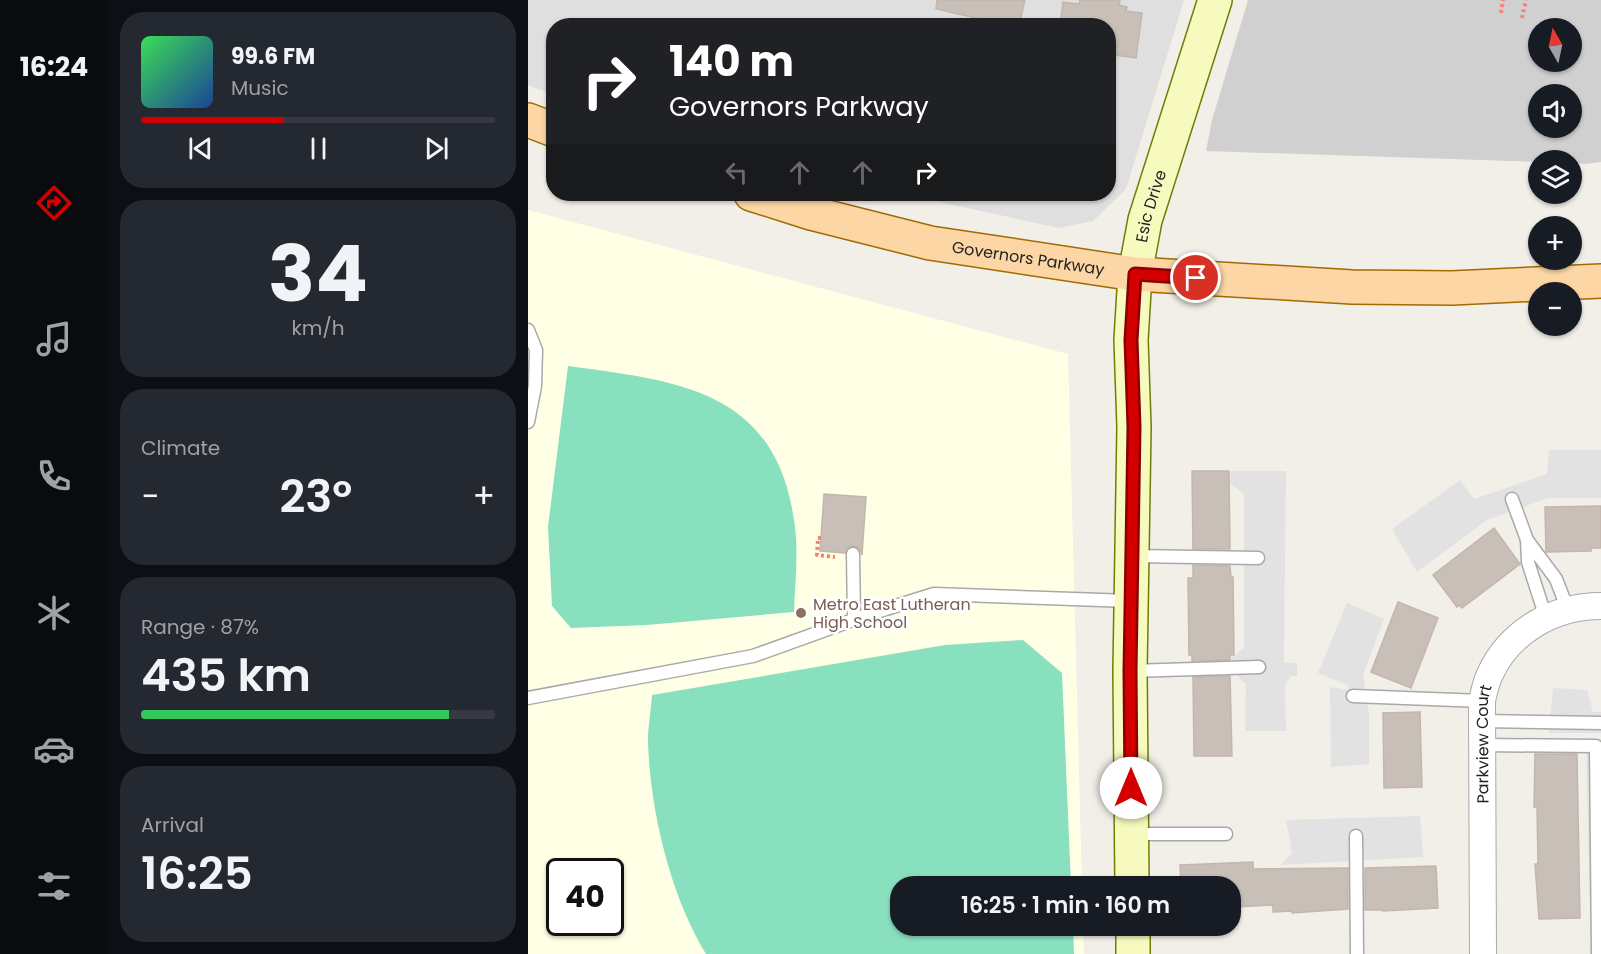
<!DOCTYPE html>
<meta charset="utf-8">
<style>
body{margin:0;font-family:Poppins,sans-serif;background:#242831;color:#f1f3f6;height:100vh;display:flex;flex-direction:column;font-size:22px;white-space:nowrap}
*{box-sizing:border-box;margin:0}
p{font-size:20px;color:#9ea1a6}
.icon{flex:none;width:33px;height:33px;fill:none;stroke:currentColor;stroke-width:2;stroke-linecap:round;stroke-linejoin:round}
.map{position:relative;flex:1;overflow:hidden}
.details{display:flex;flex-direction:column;gap:12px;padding:12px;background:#0d0f14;width:420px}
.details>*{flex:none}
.top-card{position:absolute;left:18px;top:18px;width:570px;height:183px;border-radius:24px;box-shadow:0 2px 4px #0004;background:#202124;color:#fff;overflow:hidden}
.needle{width:39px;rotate:351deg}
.tools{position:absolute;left:1000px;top:18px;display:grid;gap:12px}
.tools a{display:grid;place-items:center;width:54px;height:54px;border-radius:50%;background:#171b24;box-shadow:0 2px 4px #0004;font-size:30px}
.speed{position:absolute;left:18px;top:858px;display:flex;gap:12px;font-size:30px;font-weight:700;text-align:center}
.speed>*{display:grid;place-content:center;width:78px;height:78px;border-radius:50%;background:#171b24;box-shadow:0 2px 4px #0004;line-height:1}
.speed .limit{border:3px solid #111;border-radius:9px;background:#fff;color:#111}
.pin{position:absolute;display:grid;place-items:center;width:51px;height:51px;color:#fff;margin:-26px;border:3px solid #fff;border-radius:50%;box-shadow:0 2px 6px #0007}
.me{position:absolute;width:66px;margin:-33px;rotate:0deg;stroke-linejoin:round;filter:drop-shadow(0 0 4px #0008)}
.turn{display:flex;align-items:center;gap:21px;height:126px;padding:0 24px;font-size:27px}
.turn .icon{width:78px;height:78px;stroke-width:2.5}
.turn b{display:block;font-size:42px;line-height:51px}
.lanes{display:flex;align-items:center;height:57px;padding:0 24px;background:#0003;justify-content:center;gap:30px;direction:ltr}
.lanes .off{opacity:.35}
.big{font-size:45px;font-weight:600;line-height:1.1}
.details .tile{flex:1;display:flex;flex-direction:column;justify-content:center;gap:9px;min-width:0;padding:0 21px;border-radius:24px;background:#242831}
.details .dial{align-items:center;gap:0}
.dial b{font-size:78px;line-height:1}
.song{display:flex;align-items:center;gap:18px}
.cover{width:72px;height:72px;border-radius:9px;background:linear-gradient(135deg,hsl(130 70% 55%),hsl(220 70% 35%))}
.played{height:6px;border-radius:3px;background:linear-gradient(90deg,#d40000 40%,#363941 40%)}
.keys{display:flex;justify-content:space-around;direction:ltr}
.heat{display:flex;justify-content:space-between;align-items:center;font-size:33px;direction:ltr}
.charge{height:9px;border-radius:4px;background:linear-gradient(90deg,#34c759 87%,#363941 0)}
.trip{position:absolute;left:362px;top:876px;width:351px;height:60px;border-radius:24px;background:#171b24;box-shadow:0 2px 4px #0004;font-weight:600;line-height:60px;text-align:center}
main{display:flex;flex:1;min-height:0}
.dock{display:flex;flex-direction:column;width:108px;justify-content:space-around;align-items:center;background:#090b0e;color:#9ea1a6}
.dock .icon{width:42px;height:42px}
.dock .on{color:#d40000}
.dock b{font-size:27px;color:#f1f3f6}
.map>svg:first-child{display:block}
.residential{fill:#e0dfdf}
.education{fill:#ffffe5;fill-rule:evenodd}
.religious{fill:#d0d0d0;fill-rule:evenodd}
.pitch{fill:#88e0be}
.parking{fill:#e2e2e2}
.building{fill:#c7bfb8;stroke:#c4b6ab;stroke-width:1.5}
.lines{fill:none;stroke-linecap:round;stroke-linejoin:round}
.lane-casing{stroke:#a9a9a9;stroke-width:15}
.street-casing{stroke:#a9a9a9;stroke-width:28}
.secondary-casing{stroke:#707d05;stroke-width:36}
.primary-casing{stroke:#a06b00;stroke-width:36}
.path{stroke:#fa8072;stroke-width:4;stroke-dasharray:3 3;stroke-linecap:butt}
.lane{stroke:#fff;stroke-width:12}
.street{stroke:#fff;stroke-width:26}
.secondary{stroke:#f7fabf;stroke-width:33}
.primary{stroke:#fcd6a4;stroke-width:33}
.route-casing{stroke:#8a0000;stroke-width:15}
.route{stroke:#d40000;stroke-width:10}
.education-dot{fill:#8d6e63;stroke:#fff;stroke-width:2}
.labels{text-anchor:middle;stroke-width:5;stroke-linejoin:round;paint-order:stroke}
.street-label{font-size:16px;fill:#222;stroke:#fff}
.education-label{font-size:16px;fill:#785e54;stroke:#fff;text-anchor:start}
</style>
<main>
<nav class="dock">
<b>16:24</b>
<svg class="icon on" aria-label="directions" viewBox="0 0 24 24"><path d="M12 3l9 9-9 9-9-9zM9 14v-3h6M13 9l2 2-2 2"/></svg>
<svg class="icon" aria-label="music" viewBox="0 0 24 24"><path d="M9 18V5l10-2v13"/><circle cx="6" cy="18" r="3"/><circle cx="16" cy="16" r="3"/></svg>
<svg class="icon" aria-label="phone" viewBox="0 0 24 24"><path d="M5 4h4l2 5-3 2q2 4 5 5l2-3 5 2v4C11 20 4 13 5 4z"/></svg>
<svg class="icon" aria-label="climate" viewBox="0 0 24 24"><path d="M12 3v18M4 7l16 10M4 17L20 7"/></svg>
<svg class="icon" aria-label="car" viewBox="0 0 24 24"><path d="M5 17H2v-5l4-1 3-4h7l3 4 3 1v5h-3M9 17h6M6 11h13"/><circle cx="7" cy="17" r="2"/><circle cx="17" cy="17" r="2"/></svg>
<svg class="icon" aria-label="filters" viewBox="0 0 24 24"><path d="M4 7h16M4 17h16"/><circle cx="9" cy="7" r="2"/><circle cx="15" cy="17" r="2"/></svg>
</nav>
<section class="details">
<div class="tile">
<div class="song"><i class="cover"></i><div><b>99.6 FM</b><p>Music</p></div></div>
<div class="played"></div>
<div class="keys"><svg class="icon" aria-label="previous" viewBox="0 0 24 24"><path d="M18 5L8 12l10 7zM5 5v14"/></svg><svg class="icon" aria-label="pause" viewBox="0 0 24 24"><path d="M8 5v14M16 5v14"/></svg><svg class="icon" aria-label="next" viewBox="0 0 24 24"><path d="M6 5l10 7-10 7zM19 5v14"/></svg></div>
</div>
<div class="tile dial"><b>34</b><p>km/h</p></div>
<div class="tile"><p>Climate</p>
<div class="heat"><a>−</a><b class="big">23°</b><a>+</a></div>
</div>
<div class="tile"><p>Range · 87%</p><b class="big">435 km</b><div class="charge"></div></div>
<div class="tile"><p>Arrival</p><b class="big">16:25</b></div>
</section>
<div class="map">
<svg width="1073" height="954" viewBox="0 0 1073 954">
<rect width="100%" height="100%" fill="#f2efe9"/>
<!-- residential -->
<path class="residential" d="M0 0H656L598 189 565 221 531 228 374 194H580V26H26L25 95 0 85Z"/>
<!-- education -->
<path class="education" d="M0 210 540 354 554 886H372V926H555L556 954H0ZM32 872H82V922H32Z"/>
<!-- religious -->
<path class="religious" d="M720 0H1073V162L1058 164 1044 163V160H1011V162L678 151 684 120ZM1011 28H1044V62H1011ZM1011 94H1044V128H1011Z"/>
<!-- pitch -->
<g class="pitch">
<path d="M40 366C149 381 247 389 266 520 271 549 267 582 266 612L119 625 43 628 24 606 20 527Z"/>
<path d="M495 640 534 673 543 886H372V926H545L546 954H178C142 895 122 810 120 741 120 726 123 710 124 695L417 645Z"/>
</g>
<!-- parking -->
<g class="parking">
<path d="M1021 450H1073V498H1020L959 520 889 572 864 529 932 480 946 499 1019 474Z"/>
<path d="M703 471H758L756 663H769V676H763L757 685 758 731H717L718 684 711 678 703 658 716 648V494L702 483Z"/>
<path d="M819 603 856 619 835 675 841 714V764L803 767 802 687 820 690V685L790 673Z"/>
<path d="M1025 688 1059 690 1065 712H1073V733H1021Z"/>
<path d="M1073 739V909L1062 910 1058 740Z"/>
<path d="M892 816 895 857 753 865 764 853 758 820Z"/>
</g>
<!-- building -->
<g class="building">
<path d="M409 0H497L491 26H483L408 9Z"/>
<path d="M552 0H592L591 5 599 7 598 11 614 13 608 58 580 54V26H532L535 2 551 4Z"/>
<path d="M664 471H701L702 549H665Z"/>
<path d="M296 494 338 497 334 555 332 549 325 546 320 547 317 553 292 551Z"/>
<path d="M1073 506V548H1063V551L1018 552 1017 507Z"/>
<path d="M966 528 992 564 934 608 931 605 929 607 905 575Z"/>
<path d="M665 565 702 566 703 577H705L706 655H702V660L664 661V655H661L660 578H665Z"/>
<path d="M870 602 910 618 883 688 843 672Z"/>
<path d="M702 676 704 756H666L665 677Z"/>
<path d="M892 712 894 787 856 788 855 713Z"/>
<path d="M1007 754H1049L1052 918 1011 919 1007 864H1010L1009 807H1006Z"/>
<path d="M725 862V869L820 868V909L764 913V911L745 912V905L707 907V905H702V886H653L652 865Z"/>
<path d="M908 866 910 908 855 911V910H837V868Z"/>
</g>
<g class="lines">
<defs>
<g id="lane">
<path d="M0 330 8 350 7 386 0 422"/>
<path d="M984 499 999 540"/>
<path d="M325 554 326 619"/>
<path d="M605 556 730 558"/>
<path d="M1018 618 1000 562 999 540 1028 579 1040 610"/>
<path d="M603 671 731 667"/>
<path d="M825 696 954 701"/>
<path d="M0 698 225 656 339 615 406 594 602 601"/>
<path d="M954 721 1073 723"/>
<path d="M954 745 1068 746 1070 954"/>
<path d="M605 834H698"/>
<path d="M828 836 829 954"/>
</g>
<g id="street">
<path id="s1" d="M955 954 954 701C956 692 958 682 962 674 982 631 1026 606 1073 606"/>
</g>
<g id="secondary">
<path id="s2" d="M604 886 602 671 606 427 603 340 607 274 617 220 687 0"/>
<path d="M605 926V954"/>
</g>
<g id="primary">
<path d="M0 120 26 130"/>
<path id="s3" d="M223 194 283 213 402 243 607 274 824 287 924 288 1073 281"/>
</g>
</defs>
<!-- lane casing -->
<use href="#lane" class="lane-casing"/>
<!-- street casing -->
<use href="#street" class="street-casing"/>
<!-- secondary casing -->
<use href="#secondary" class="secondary-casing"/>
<!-- primary casing -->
<use href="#primary" class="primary-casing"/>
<!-- path -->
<g class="path">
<path d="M973 13 975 0"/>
<path d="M994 18 998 0"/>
<path d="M293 538H290L289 555 307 557"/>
</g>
<!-- lane -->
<use href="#lane" class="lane"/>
<!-- street -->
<use href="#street" class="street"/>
<!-- secondary -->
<use href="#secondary" class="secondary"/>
<!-- primary -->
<use href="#primary" class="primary"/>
</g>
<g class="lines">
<defs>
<path id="route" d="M603 788 602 671 606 427 603 340 607 274 668 278"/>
</defs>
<!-- route casing -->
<use href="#route" class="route-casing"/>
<!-- route -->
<use href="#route" class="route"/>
</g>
<!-- markers -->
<circle class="education-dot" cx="273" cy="613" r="6"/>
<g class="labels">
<!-- street labels -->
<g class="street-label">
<text dy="6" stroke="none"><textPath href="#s2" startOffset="682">Esic Drive</textPath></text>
<text dy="6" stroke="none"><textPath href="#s3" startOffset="285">Governors Parkway</textPath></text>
<text dy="6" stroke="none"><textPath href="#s1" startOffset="210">Parkview Court</textPath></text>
</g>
<!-- education labels -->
<g class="education-label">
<text x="285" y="610">Metro East Lutheran<tspan x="285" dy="18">High School</tspan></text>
</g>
</g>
</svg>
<div class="tools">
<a><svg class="needle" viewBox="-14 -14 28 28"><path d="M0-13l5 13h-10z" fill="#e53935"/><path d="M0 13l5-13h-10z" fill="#9ea1a6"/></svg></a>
<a><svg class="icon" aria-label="sound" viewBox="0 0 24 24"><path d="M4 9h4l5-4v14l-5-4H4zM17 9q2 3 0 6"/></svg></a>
<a><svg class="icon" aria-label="layers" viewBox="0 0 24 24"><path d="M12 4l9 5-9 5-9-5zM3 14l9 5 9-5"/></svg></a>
<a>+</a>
<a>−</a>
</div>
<div class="speed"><div class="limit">40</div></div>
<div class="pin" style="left:668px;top:278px;background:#d93025"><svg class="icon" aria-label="arrive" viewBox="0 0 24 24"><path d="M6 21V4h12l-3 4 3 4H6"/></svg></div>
<svg class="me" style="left:603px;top:788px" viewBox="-20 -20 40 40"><circle r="19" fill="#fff"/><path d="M0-13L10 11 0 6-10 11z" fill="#d40000"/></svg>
<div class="trip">16:25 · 1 min · 160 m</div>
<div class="top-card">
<div class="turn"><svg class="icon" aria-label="right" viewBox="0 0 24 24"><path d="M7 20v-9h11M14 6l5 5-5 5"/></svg><div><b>140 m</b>Governors Parkway</div></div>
<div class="lanes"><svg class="icon off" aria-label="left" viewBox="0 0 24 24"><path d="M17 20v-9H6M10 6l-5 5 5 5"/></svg><svg class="icon off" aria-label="ahead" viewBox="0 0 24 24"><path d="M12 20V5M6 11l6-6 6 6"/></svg><svg class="icon off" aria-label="ahead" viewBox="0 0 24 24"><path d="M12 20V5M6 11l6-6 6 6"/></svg><svg class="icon" aria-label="right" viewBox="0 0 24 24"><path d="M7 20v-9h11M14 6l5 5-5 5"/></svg></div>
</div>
</div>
</main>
